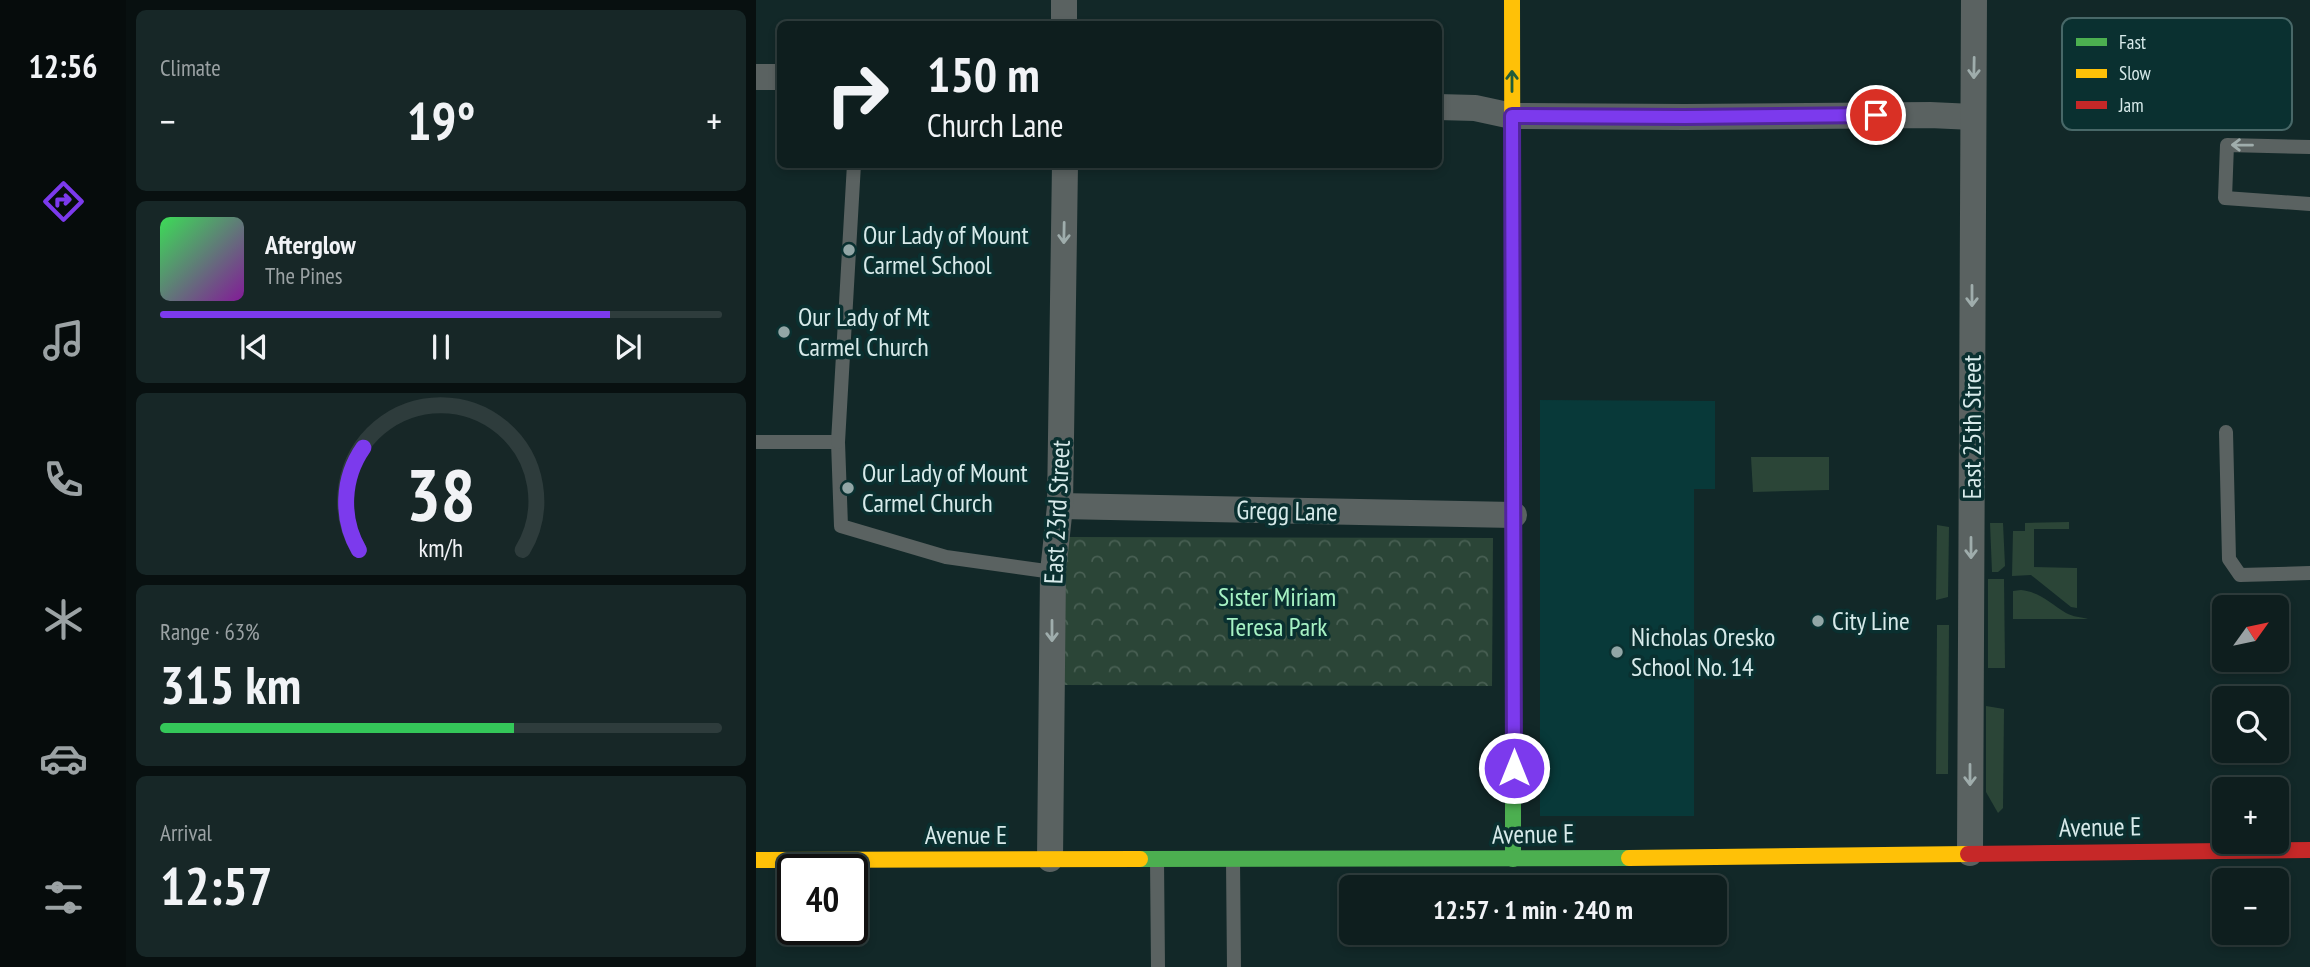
<!DOCTYPE html>
<meta charset="utf-8">
<style>
body{margin:0;font-family:"PT Sans Narrow",sans-serif;background:#172727;color:#f1f3f6;height:100vh;display:flex;flex-direction:column;font-size:26px;white-space:nowrap}
*{box-sizing:border-box;margin:0}
p{font-size:23px;color:#9ba2a4}
.icon{flex:none;width:38px;height:38px;fill:none;stroke:currentColor;stroke-width:2;stroke-linecap:round;stroke-linejoin:round}
.map{position:relative;flex:1;overflow:hidden}
.drawer{display:flex;flex-direction:column;gap:10px;padding:10px;background:#081010;width:630px}
.drawer>*{flex:none}
.guide{position:absolute;left:21px;top:21px;width:665px;height:147px;border-radius:10px;box-shadow:0 4px 10px #0003,0 0 0 2px #2e3c3c;background:#0e1e1e;color:#f1f3f6;overflow:hidden}
.needle{width:46px;rotate:57deg}
.fabs{position:absolute;left:1456px;top:595px;display:grid;gap:14px}
.fabs a{display:grid;place-items:center;width:77px;height:77px;border-radius:10px;background:#0e1e1e;box-shadow:0 4px 10px #0003,0 0 0 2px #2e3c3c;font-size:35px}
.speed{position:absolute;left:21px;top:854px;display:flex;gap:14px;font-size:35px;font-weight:700;text-align:center}
.speed>*{display:grid;place-content:center;width:91px;height:91px;border-radius:50%;background:#0e1e1e;box-shadow:0 4px 10px #0003,0 0 0 2px #2e3c3c;line-height:1}
.speed .limit{border:4px solid #111;border-radius:10px;background:#fff;color:#111}
.pin{position:absolute;display:grid;place-items:center;width:60px;height:60px;color:#fff;margin:-30px;border:4px solid #fff;border-radius:50%;box-shadow:0 2px 7px #0007}
.me{position:absolute;width:77px;margin:-38px;rotate:0deg;stroke-linejoin:round;filter:drop-shadow(0 0 5px #0008)}
.turn{display:flex;align-items:center;gap:24px;height:147px;padding:0 35px;font-size:32px}
.turn .icon{width:91px;height:91px;stroke-width:2.5}
.turn b{display:block;font-size:49px;line-height:60px}
.big{font-size:52px;font-weight:600;line-height:1.1}
.drawer .tile{flex:1;display:flex;flex-direction:column;justify-content:center;gap:10px;min-width:0;padding:0 24px;border-radius:10px;background:#172727}
.drawer .dial{align-items:center;gap:0}
.dial svg{height:182px;overflow:visible;fill:none;stroke:#2e3c3c;stroke-width:7;stroke-linecap:round;text-anchor:middle}
.dial text{fill:#f1f3f6;stroke:none}
.song{display:flex;align-items:center;gap:21px}
.cover{width:84px;height:84px;border-radius:10px;background:linear-gradient(135deg,hsl(130 70% 55%),hsl(290 70% 35%))}
.played{height:7px;border-radius:4px;background:linear-gradient(90deg,#7c3aed 80%,#2e3c3c 80%)}
.keys{display:flex;justify-content:space-around;direction:ltr}
.heat{display:flex;justify-content:space-between;align-items:center;font-size:38px;direction:ltr}
.charge{height:10px;border-radius:5px;background:linear-gradient(90deg,#34c759 63%,#2e3c3c 0)}
.trip{position:absolute;left:583px;top:875px;width:388px;height:70px;border-radius:10px;background:#0e1e1e;box-shadow:0 4px 10px #0003,0 0 0 2px #2e3c3c;font-weight:600;line-height:70px;text-align:center}
main{display:flex;flex:1;min-height:0}
.tab-bar{display:flex;flex-direction:column;width:126px;justify-content:space-around;align-items:center;background:#060c0c;color:#9ba2a4}
.tab-bar .icon{width:49px;height:49px}
.tab-bar .current{color:#7c3aed}
.tab-bar b{font-size:32px;color:#f1f3f6}
.map>svg:first-child{display:block}
.built{fill:#083939}
.green{fill:#2b4537}
.park{fill:url(#park-crowns)}
.lines{fill:none;stroke-linecap:round;stroke-linejoin:round}
.lane{stroke:#5a6261;stroke-width:14}
.street{stroke:#5a6261;stroke-width:26}
.fast{stroke:#4caf50;stroke-width:16}
.slow{stroke:#ffc107;stroke-width:16}
.jam{stroke:#c62828;stroke-width:16}
.oneway{stroke:#9fadac}
.oneway2{stroke:#215c3b}
.route-casing{stroke:#51269a;stroke-width:18}
.route{stroke:#7c3aed;stroke-width:12}
.poi-dot{fill:#92a6a6;stroke:#0a3030;stroke-width:2.5}
.labels{text-anchor:middle;stroke-width:7;stroke-linejoin:round;paint-order:stroke}
.poi-label{font-size:26px;fill:#d7eaea;stroke:#0a3030;text-anchor:start}
.street-label{font-size:26px;fill:#d7eaea;stroke:#0a3030}
.park-label{font-size:26px;fill:#a6f2c4;stroke:#0a3030}
.key{fill:#0a3030;stroke:#486868;stroke-width:2}
.key-label{font-size:19px;fill:#d7eaea}
</style>
<main>
<nav class="tab-bar">
<b>12:56</b>
<svg class="icon current" aria-label="directions" viewBox="0 0 24 24"><path d="M12 3l9 9-9 9-9-9zM9 14v-3h6M13 9l2 2-2 2"/></svg>
<svg class="icon" aria-label="music" viewBox="0 0 24 24"><path d="M9 18V5l10-2v13"/><circle cx="6" cy="18" r="3"/><circle cx="16" cy="16" r="3"/></svg>
<svg class="icon" aria-label="phone" viewBox="0 0 24 24"><path d="M5 4h4l2 5-3 2q2 4 5 5l2-3 5 2v4C11 20 4 13 5 4z"/></svg>
<svg class="icon" aria-label="climate" viewBox="0 0 24 24"><path d="M12 3v18M4 7l16 10M4 17L20 7"/></svg>
<svg class="icon" aria-label="car" viewBox="0 0 24 24"><path d="M5 17H2v-5l4-1 3-4h7l3 4 3 1v5h-3M9 17h6M6 11h13"/><circle cx="7" cy="17" r="2"/><circle cx="17" cy="17" r="2"/></svg>
<svg class="icon" aria-label="filters" viewBox="0 0 24 24"><path d="M4 7h16M4 17h16"/><circle cx="9" cy="7" r="2"/><circle cx="15" cy="17" r="2"/></svg>
</nav>
<section class="drawer">
<div class="tile"><p>Climate</p>
<div class="heat"><a>−</a><b class="big">19°</b><a>+</a></div>
</div>
<div class="tile">
<div class="song"><i class="cover"></i><div><b>Afterglow</b><p>The Pines</p></div></div>
<div class="played"></div>
<div class="keys"><svg class="icon" aria-label="previous" viewBox="0 0 24 24"><path d="M18 5L8 12l10 7zM5 5v14"/></svg><svg class="icon" aria-label="pause" viewBox="0 0 24 24"><path d="M8 5v14M16 5v14"/></svg><svg class="icon" aria-label="next" viewBox="0 0 24 24"><path d="M6 5l10 7-10 7zM19 5v14"/></svg></div>
</div>
<div class="tile dial"><svg viewBox="0 0 100 80">
<path d="M14 69A42 42 0 1 1 86 69"/>
<path d="M14 69A42 42 0 0 1 16 24" stroke="#7c3aed"/>
<text x="50" y="56" font-size="32" font-weight="700">38</text>
<text x="50" y="72" font-size="11">km/h</text>
</svg></div>
<div class="tile"><p>Range · 63%</p><b class="big">315 km</b><div class="charge"></div></div>
<div class="tile"><p>Arrival</p><b class="big">12:57</b></div>
</section>
<div class="map">
<svg width="1554" height="967" viewBox="0 0 1554 967">
<defs>
<pattern id="park-crowns" width="20" height="18" patternUnits="userSpaceOnUse" patternTransform="scale(1.75)"><rect width="20" height="18" fill="#2b4537"/><path d="M2 6a3 3 0 1 1 6 0M12 15a3 3 0 1 1 6 0" fill="none" stroke="#496054"/></pattern>
</defs>
<rect width="100%" height="100%" fill="#122828"/>
<!-- built -->
<path class="built" d="M784 400 959 401V489H938V816H784Z"/>
<!-- green -->
<g class="green">
<path d="M995 457H1073V490L997 492Z"/>
<path d="M1313 522V529H1278V567L1321 568V608L1315 607 1275 575 1256 576 1257 531H1269V523Z"/>
<path d="M1234 523H1247L1249 566 1242 572H1236Z"/>
<path d="M1181 525 1193 527 1192 597 1180 600Z"/>
<path d="M1232 579H1248L1249 668H1232Z"/>
<path d="M1265 590C1284 592 1295 604 1310 613 1317 617 1325 617 1332 619H1257V591Z"/>
<path d="M1181 625H1193L1192 774H1180Z"/>
<path d="M1230 706 1248 709 1247 808 1242 813 1230 792Z"/>
</g>
<!-- park -->
<path class="park" d="M307 537 737 538 736 686 304 685Z"/>
<g class="lines">
<!-- lane -->
<g class="lane">
<path d="M1554 147 1471 145 1469 198 1554 204"/>
<path d="M1470 432 1473 559 1484 575 1554 573"/>
<path d="M0 442H82L85 526 190 557 297 572"/>
<path d="M82 442 98 164"/>
<path d="M401 860 402 967"/>
<path d="M477 861 478 967"/>
</g>
<!-- street -->
<g class="street">
<path d="M308 0V24"/>
<path d="M0 77H24"/>
<path d="M682 107 719 108 756 116 929 117 1174 115 1217 117"/>
<path d="M304 506 758 515"/>
<path d="M1214 853 1218 0"/>
<path d="M294 859 297 572 304 506 309 164"/>
</g>
<!-- fast -->
<g class="fast">
<path d="M757 564V859"/>
<path d="M384 859 873 858"/>
</g>
<!-- slow -->
<g class="slow">
<path d="M756 0 757 564"/>
<path d="M873 858 1212 854"/>
<path d="M0 860 384 859"/>
</g>
<!-- jam -->
<path class="jam" d="M1212 854 1554 850"/>
</g>
<!-- one-way arrows -->
<defs><path id="oneway-shaft" d="M-6 0H5M1.5-3L5.5 0L1.5 3" fill="none" stroke-width="1.6" stroke-linecap="round" stroke-linejoin="round" transform="scale(1.75)"/></defs>
<g class="oneway">
<use href="#oneway-shaft" transform="translate(1218 68) rotate(91)"/>
<use href="#oneway-shaft" transform="translate(1486 145) rotate(-179)"/>
<use href="#oneway-shaft" transform="translate(308 233) rotate(91)"/>
<use href="#oneway-shaft" transform="translate(1216 296) rotate(90)"/>
<use href="#oneway-shaft" transform="translate(1215 548) rotate(90)"/>
<use href="#oneway-shaft" transform="translate(296 631) rotate(90)"/>
<use href="#oneway-shaft" transform="translate(1214 775) rotate(90)"/>
</g>
<use class="oneway2" href="#oneway-shaft" transform="translate(756 81) rotate(-90)"/>
<g class="lines">
<defs>
<path id="route" d="M758 768 756 116 929 117 1120 115"/>
</defs>
<!-- route casing -->
<use href="#route" class="route-casing"/>
<!-- route -->
<use href="#route" class="route"/>
</g>
<!-- markers -->
<g class="poi-dot">
<circle cx="93" cy="250" r="7"/>
<circle cx="28" cy="332" r="7"/>
<circle cx="92" cy="488" r="7"/>
<circle cx="1062" cy="621" r="7"/>
<circle cx="861" cy="652" r="7"/>
</g>
<g class="labels">
<!-- poi labels -->
<g class="poi-label">
<text x="107" y="244">Our Lady of Mount<tspan x="107" dy="30">Carmel School</tspan></text>
<text x="42" y="326">Our Lady of Mt<tspan x="42" dy="30">Carmel Church</tspan></text>
<text x="106" y="482">Our Lady of Mount<tspan x="106" dy="30">Carmel Church</tspan></text>
<text x="1076" y="630">City Line</text>
<text x="875" y="646">Nicholas Oresko<tspan x="875" dy="30">School No. 14</tspan></text>
</g>
<!-- street labels -->
<g class="street-label">
<text transform="translate(1216 427) rotate(-90)" y="9">East 25th Street</text>
<text transform="translate(531 511) rotate(1)" y="9">Gregg Lane</text>
<text transform="translate(301 512) rotate(-87)" y="9">East 23rd Street</text>
<text transform="translate(1344 827) rotate(-1)" y="9">Avenue E</text>
<text transform="translate(777 834) rotate(-1)" y="9">Avenue E</text>
<text x="210" y="844">Avenue E</text>
</g>
<!-- park labels -->
<g class="park-label">
<text x="521" y="606">Sister Miriam<tspan x="521" dy="30">Teresa Park</tspan></text>
</g>
</g>
<!-- legend -->
<rect x="1306" y="18" width="230" height="112" rx="10" class="key"/>
<rect x="1320" y="38" width="31" height="8" fill="#4caf50"/>
<rect x="1320" y="69" width="31" height="9" fill="#ffc107"/>
<rect x="1320" y="101" width="31" height="8" fill="#c62828"/>
<g class="key-label">
<text x="1363" y="49">Fast</text>
<text x="1363" y="80">Slow</text>
<text x="1363" y="112">Jam</text>
</g>
</svg>
<div class="fabs">
<a><svg class="needle" viewBox="-14 -14 28 28"><path d="M0-13l5 13h-10z" fill="#e53935"/><path d="M0 13l5-13h-10z" fill="#9ba2a4"/></svg></a>
<a><svg class="icon" aria-label="search" viewBox="0 0 24 24"><circle cx="10" cy="10" r="6"/><path d="M15 15l6 6"/></svg></a>
<a>+</a>
<a>−</a>
</div>
<div class="speed"><div class="limit">40</div></div>
<div class="pin" style="left:1120px;top:115px;background:#d93025"><svg class="icon" aria-label="arrive" viewBox="0 0 24 24"><path d="M6 21V4h12l-3 4 3 4H6"/></svg></div>
<svg class="me" style="left:758px;top:768px" viewBox="-20 -20 40 40"><circle r="17" fill="#7c3aed" stroke="#fff" stroke-width="3"/><path d="M0-11L8 9 0 5-8 9z" fill="#fff"/></svg>
<div class="trip">12:57 · 1 min · 240 m</div>
<div class="guide">
<div class="turn"><svg class="icon" aria-label="right" viewBox="0 0 24 24"><path d="M7 20v-9h11M14 6l5 5-5 5"/></svg><div><b>150 m</b>Church Lane</div></div>
</div>
</div>
</main>
